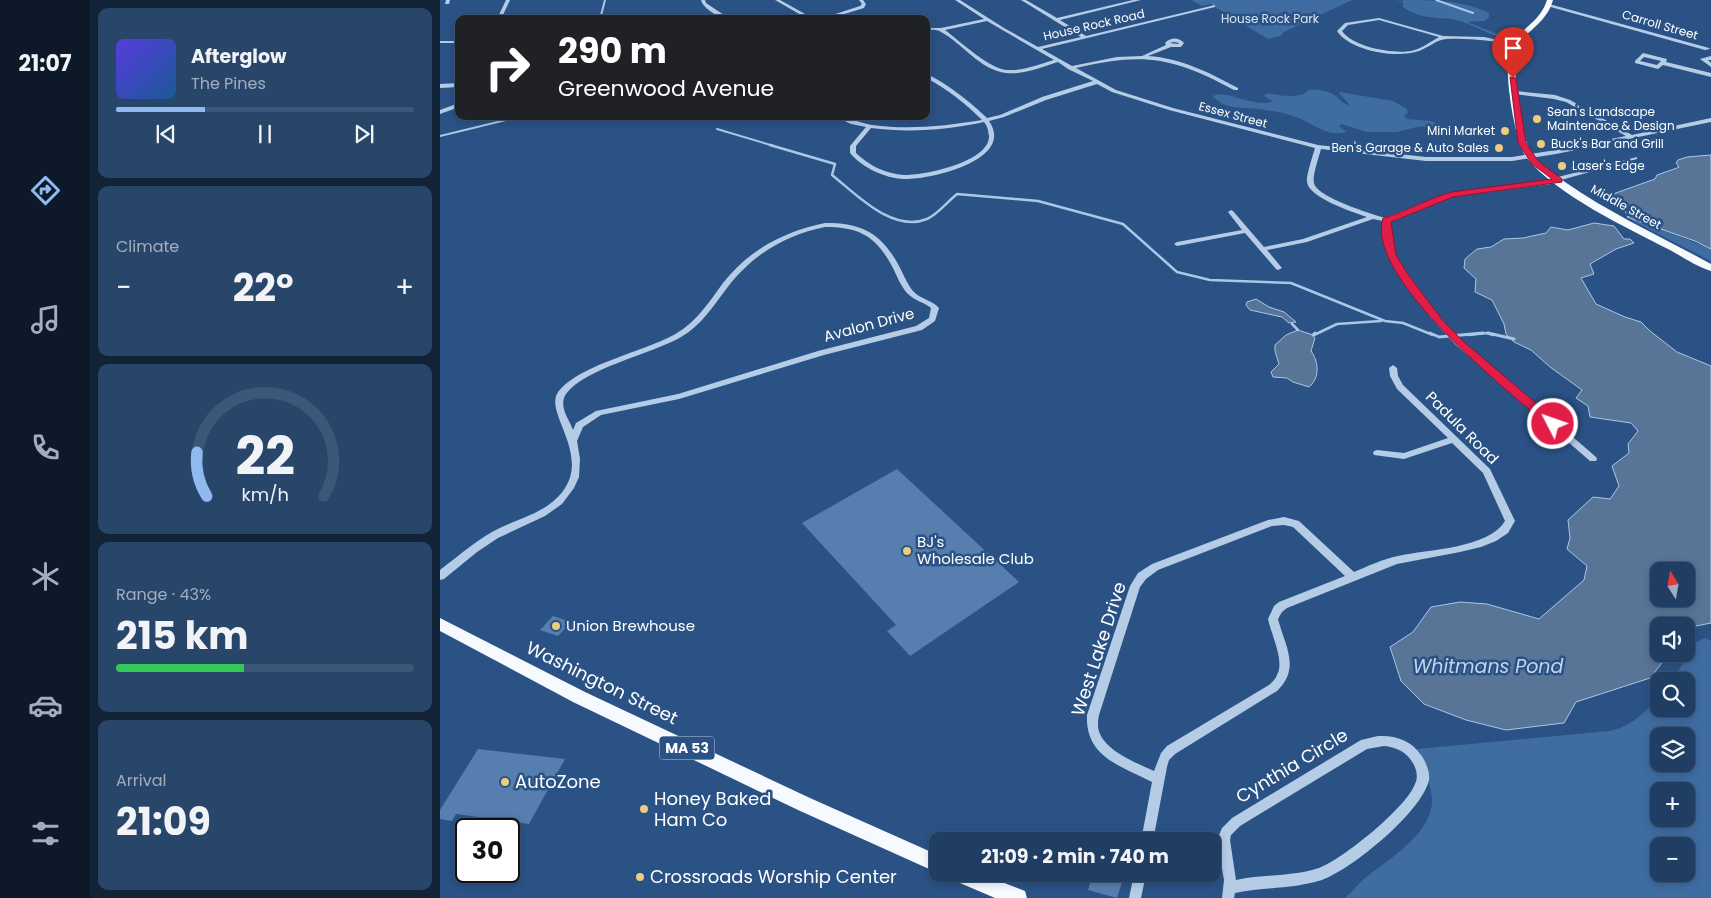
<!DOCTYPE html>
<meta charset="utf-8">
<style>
body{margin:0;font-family:Poppins,sans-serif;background:#28456a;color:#f1f3f6;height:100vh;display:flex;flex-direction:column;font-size:19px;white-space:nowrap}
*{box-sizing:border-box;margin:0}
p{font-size:16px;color:#a2aebf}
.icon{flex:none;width:28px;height:28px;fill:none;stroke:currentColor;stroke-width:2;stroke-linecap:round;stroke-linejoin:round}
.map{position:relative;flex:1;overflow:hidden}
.drawer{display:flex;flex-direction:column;gap:8px;padding:8px;background:#122237;width:350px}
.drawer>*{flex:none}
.top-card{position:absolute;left:15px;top:15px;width:475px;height:105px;border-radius:10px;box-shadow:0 2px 8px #0003,0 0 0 1px #3d5778;background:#202124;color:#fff;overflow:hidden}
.needle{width:32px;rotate:349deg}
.tools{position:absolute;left:1210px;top:562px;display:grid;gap:10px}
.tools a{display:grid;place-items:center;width:45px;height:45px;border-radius:10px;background:#203e64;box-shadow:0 2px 8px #0003,0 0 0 1px #3d5778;font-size:25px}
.speed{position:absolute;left:15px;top:818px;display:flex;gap:10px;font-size:25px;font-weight:700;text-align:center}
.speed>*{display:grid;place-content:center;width:65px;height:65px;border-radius:50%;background:#203e64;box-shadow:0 2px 8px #0003,0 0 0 1px #3d5778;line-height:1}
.speed .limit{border:2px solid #111;border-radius:8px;background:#fff;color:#111}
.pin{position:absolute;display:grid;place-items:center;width:42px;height:42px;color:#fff;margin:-51px -21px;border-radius:50% 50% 50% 0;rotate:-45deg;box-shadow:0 0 5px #0007}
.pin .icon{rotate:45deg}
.me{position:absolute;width:55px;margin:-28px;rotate:311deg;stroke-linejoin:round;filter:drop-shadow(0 0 4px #0008)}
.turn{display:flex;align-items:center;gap:18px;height:105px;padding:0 20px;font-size:22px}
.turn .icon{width:65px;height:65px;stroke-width:2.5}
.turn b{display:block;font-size:35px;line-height:42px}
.big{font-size:38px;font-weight:700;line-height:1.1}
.drawer .widget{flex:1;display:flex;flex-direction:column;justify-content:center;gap:8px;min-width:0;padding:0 18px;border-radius:10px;background:#28456a}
.drawer .dial{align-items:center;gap:0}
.dial svg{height:130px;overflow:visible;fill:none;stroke:#3d5778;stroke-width:7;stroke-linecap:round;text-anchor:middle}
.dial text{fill:#f1f3f6;stroke:none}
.song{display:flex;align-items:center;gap:15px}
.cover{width:60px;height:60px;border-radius:8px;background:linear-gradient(135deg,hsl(250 70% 55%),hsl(210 70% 35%))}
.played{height:5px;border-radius:2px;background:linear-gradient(90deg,#90b9f0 30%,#3d5778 30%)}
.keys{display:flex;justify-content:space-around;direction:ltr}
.heat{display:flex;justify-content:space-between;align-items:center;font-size:28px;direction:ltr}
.charge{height:8px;border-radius:4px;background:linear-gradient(90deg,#34c759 43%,#3d5778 0)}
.trip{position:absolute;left:489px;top:832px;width:292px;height:50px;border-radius:10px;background:#203e64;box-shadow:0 2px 8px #0003,0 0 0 1px #3d5778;font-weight:700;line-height:50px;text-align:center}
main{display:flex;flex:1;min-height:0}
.tabs{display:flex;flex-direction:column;width:90px;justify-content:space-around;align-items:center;background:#0d1928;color:#a2aebf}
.tabs .icon{width:35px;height:35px}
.tabs .on{color:#90b9f0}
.tabs b{font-size:22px;color:#f1f3f6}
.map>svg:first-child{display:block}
.green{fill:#3f6ca1;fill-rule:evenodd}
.water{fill:#587497;stroke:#aac7e7;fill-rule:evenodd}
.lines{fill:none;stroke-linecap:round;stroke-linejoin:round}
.stream-far2{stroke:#aac7e7;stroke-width:2}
.stream-far1{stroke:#aac7e7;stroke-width:2.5}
.stream{stroke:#aac7e7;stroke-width:3}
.building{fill:#567eae}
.minor{fill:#b5cce7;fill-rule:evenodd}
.major{fill:#f6f9fe;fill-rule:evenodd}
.route{fill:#e11d48;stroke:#92132f}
.poi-dot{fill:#edcc7d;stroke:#2a5285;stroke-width:2}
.labels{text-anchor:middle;stroke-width:5;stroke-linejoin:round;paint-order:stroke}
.far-park-label{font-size:12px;fill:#d8e6f6;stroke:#2a5285}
.far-street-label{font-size:12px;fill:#fff;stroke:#2a5285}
.far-poi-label{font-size:12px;fill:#fff;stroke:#2a5285;text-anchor:start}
.shield{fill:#2a5285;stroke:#bfcbda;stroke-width:1}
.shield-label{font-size:14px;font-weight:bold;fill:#fff}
.street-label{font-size:15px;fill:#fff;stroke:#2a5285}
.poi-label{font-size:15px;fill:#fff;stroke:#2a5285;text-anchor:start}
.near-street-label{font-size:18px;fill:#fff;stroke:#2a5285}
.near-poi-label{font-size:18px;fill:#fff;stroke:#2a5285;text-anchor:start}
.near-water-label{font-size:19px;font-style:italic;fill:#c1d6ee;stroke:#2a5285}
</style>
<main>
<nav class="tabs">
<b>21:07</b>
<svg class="icon on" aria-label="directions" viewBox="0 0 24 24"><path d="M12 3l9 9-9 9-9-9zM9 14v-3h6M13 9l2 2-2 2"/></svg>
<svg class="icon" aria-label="music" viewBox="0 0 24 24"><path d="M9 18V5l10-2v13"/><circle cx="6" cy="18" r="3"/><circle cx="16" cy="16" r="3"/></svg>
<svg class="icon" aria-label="phone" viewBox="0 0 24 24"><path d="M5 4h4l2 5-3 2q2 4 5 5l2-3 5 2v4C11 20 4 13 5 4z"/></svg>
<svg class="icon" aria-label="climate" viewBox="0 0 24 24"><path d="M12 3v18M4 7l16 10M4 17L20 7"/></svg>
<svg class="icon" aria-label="car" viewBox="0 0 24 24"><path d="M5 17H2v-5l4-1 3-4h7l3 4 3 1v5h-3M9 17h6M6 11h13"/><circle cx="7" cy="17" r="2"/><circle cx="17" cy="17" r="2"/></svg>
<svg class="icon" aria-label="filters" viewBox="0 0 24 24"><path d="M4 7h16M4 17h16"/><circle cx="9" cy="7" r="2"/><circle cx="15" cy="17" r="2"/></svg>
</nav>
<section class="drawer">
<div class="widget">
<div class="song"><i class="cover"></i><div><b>Afterglow</b><p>The Pines</p></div></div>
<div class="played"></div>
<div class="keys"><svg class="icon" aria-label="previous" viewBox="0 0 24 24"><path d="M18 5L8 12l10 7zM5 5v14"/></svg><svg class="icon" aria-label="pause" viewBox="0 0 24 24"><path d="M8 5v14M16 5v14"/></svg><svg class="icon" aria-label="next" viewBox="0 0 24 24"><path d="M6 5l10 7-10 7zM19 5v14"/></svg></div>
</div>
<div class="widget"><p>Climate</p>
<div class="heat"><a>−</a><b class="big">22°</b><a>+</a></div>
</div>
<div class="widget dial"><svg viewBox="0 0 100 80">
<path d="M14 69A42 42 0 1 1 86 69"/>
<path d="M14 69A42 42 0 0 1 8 42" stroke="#90b9f0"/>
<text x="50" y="56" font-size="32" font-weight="700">22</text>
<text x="50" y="72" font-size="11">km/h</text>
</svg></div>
<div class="widget"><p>Range · 43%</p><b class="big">215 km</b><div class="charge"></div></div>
<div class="widget"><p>Arrival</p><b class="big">21:09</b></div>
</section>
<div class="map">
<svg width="1271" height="898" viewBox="0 0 1271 898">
<rect width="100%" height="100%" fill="#2a5285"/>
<!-- green -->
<g class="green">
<path d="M751 0H912L842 33 843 35 828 39 770 4 762 6Z"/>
<path d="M954 0 963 2V0C992 0 1023 0 1049 13V17L1044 21 1027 22 1070 39C1056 39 1038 27 1023 22 1003 15 983 22 963 7V3Z"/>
<path d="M869 90C877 89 887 90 894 95 900 98 901 103 908 105L909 104 899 93 900 92 953 101 967 109 968 113 964 116 967 119 990 121 1004 126 977 127 957 132H927L901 124 899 126 907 132C889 137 878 127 863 120 852 115 836 111 825 110 806 106 787 112 773 96 788 89 814 109 833 101L824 96 827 93C839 95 858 100 869 90Z"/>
<path d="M1191 220H1198L1271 249V261Z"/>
<path d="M1265 638 1271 641V898H905C912 892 917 885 924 879 947 860 992 834 992 801 992 786 982 763 977 749L1170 731C1194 725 1202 714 1219 697V709H1246V681H1232L1256 642ZM1219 736H1246V764H1219ZM1219 791H1246V819H1219ZM1219 846H1246V874H1219Z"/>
</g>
<!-- water -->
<g class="water">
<path d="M1271 155V249L1255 241 1187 217 1190 216C1183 209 1174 207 1169 196L1173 194 1215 179 1217 175 1237 168 1239 167 1236 163 1238 160 1247 157Z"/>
<path d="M1154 223 1174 226 1184 239H1190L1194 243 1176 249 1150 264 1154 274 1141 278 1156 304 1185 317 1201 322 1210 331 1237 352 1271 366V623L1246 628V626H1219V654H1229L1210 678 1136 702 1124 723 1066 730 1026 720 984 704 961 681 950 647 973 632 991 607 1020 602 1047 604 1099 619 1144 580 1147 566 1127 549 1130 538 1128 520 1153 497 1170 499 1179 486 1172 466 1189 453 1188 444 1198 431 1191 423 1150 417 1148 406 1136 398 1142 390 1110 367 1091 350 1074 342 1066 334 1064 324 1052 300 1035 292 1036 279 1024 268 1025 259 1037 249 1051 247 1064 239 1083 238 1106 233 1111 227 1128 230ZM1246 571V599H1219V571Z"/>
<path d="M816 299 829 307 844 312 856 322 849 323 842 317 810 310 806 305 807 302Z"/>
<path d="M858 330 873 335 875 338 871 351C879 362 880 378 869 387L853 382 847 378 833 377 831 372 839 364 835 351V345L846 335Z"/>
</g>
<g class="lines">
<!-- stream-far2 -->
<g class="stream-far2">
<path d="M996 0 1033 13"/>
<path d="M160 19 165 0"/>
<path d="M277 129 334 146"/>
<path d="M0 136 66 120 69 116"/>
</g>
<!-- stream-far1 -->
<g class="stream-far1">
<path d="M330 145 395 164 392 175C416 194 452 233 487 219 498 214 507 202 517 194L598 201 683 224 737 272 770 280 851 283 945 321 963 323 993 335"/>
<path d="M852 324 858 330"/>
<path d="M874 335 897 324 941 321"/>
<path d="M1028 335 1047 333 1053 335"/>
</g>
<!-- stream -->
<g class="stream">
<path d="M990 333 999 337 1043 333"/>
<path d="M1048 333 1074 339"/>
<path d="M873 335 875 333"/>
</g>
</g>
<!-- building -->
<g class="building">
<path d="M457 469 579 582 470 656 447 631 456 625 362 523Z"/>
<path d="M113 616 131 622 118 636 100 630Z"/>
<path d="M38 749 125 759 89 824 16 814 12 821 0 819V810Z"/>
<path d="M587 832 611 840V841H570L573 833 585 837Z"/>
<path d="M653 874H677L675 879 682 882 677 898 648 890Z"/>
</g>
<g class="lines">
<!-- minor -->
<g class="minor">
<path d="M6 0H10L9 4H5Z"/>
<path d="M66 0H70L61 19H57Z"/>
<path d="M261 0H265L266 3 290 19C281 19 263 9 261 0Z"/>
<path d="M335 0H340L374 19H368Z"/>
<path d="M419 0H423L426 4 424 8 388 19H380L420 6 422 4Z"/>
<path d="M515 0H520L564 28 598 47 641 37 581 0H586L617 18 693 0H701L620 20 646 36 775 5V7L602 49 632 66 677 57 702 56 726 45 725 43C730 37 739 37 744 43L741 47H731L708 56C741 58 770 73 798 88V90H794C733 57 704 52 636 68L676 90 733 108 878 145 986 157H1072L1116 150 1186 136 1126 102 1114 99 1073 94 1072 93 1075 91 1115 95 1130 100 1192 135 1271 118V122L1116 154 1072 161H986L881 149C879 157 872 176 874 183 876 197 932 214 945 218L1008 193 1113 180 1114 178 1197 157V159L1121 180 1122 181 1119 183 1009 197 949 221 954 255 996 313 1022 341 1156 457 1157 459 1156 461H1150L1016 345 990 317 948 255 943 221 933 219 867 242 827 250 842 268 838 270 836 269 805 233 737 246 734 244 737 242 802 230 788 212 791 210 793 211 824 247 863 239 927 217C913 212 869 198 867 182 866 176 873 155 875 148L729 110 672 92 657 84 606 100 564 117 549 121C576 160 490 180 464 179 444 178 423 168 410 153V146L426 127 411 124 394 116C407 116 419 123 432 125 469 130 506 126 542 120 526 104 506 88 486 78V74C504 81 533 104 547 118L560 115 602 97 653 81 628 69 618 62C602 67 583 75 566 73 540 70 522 43 501 32 497 29 491 30 486 30V28H501L544 19ZM547 21 614 60C600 64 583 71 568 70 550 70 520 41 505 30ZM733 42 739 43 738 44 730 43ZM544 122C548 127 548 130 549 136 550 162 483 176 464 175 446 174 428 165 416 153V146L431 128C469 133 507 130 544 122Z"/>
<path d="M1109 4 1269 48 1270 49 1265 50 1107 6V5Z"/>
<path d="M939 18 1003 36 1044 37 1078 44 1076 45C1053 41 1030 38 1007 39 997 39 988 48 979 51 957 59 910 51 897 31L905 23ZM939 20 999 37C990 42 981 49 971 51 952 54 913 47 902 31L908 25Z"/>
<rect x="0" y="41" width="19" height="2"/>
<path d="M1203 53 1227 59 1226 62 1271 73V77L1223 65 1218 69 1195 63V61ZM1204 57 1221 61 1217 65 1200 61Z"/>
<path d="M1271 56V60H1268L1271 63V67L1260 59Z"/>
<path d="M19 83V87L0 88V84Z"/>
<path d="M19 103V107L0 114V110Z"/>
<path d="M385 223C421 223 440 232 458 264 463 273 467 284 473 291 480 299 492 300 499 308L495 321 482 330 384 355 239 399 161 415 143 427 137 441 140 459 139 477 134 488 122 504 105 516 58 538 37 552 4 579 0 580V570C17 557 33 543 52 532 75 519 106 514 123 491 150 455 106 414 117 394 135 365 208 351 237 333 257 321 270 301 283 283 310 249 343 232 385 223ZM385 227C420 227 436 236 453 268 457 276 461 287 468 294 475 301 484 302 491 308L489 318 476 326 378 351 238 394 156 411 136 423 133 430C129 419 118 406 126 394 145 368 212 354 241 337 261 326 274 305 287 288 312 255 345 235 385 227Z"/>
<path d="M953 365 957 368 958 376 963 385 1050 469 1075 521 1068 533 1056 541 1041 547 1020 552 957 564 847 608 842 612 838 619C845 646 861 668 837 691L735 754 729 760 727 767 713 841H701L712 782C681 766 645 757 647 715L690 586 698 573 712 564 828 520 844 517 859 521 914 572C928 566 943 559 958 556 988 549 1048 549 1065 521L1043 473 1012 443 964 459 934 455 933 453 934 451 937 450 964 453 1008 438 957 389 950 376 949 368ZM844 525 853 527 905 576 839 602 834 606 828 619C831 634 845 661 837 675 836 679 832 682 829 685L727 746 721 753 714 771C697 763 661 750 658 727 658 723 658 719 659 715L700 587 706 579 718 570 832 526Z"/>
<path d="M938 736C955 735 971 740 981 755 986 762 990 772 989 780 982 812 912 869 882 880 854 889 824 887 795 893L794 898H782L784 880 777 840 782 828 792 818 921 740ZM944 746C957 747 968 753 974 765 977 771 978 778 975 784 966 808 903 859 879 868 852 877 823 874 796 880L790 840 791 835 800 826 927 749Z"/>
<path d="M694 874H706L701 898H689Z"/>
</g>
<!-- major -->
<g class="major">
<path d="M1107 0H1113C1106 26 1080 33 1076 51 1073 67 1077 85 1079 100 1082 118 1082 140 1093 155 1101 166 1114 174 1125 182 1171 214 1222 237 1271 264V271C1257 267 1243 257 1230 250 1189 229 1115 194 1087 158 1074 141 1064 72 1069 51 1074 30 1099 26 1107 0Z"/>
<path d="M0 618 145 692 370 798 498 855V873L358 810 133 702 0 631Z"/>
<path d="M510 874H541L585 891 587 898H555L513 880Z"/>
</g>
</g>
<!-- route -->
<path class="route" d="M1070 77 1076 78 1086 143 1098 161 1122 179V182L1013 197 951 222 956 255 969 276 1004 322 1023 341 1117 421 1118 424 1113 427 1109 426C1069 392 924 277 943 218 967 212 988 198 1012 192L1112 179 1092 164 1078 143Z"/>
<!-- markers -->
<g class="poi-dot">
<circle cx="1097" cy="119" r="5"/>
<circle cx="1065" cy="131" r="5"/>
<circle cx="1101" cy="144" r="5"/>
<circle cx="1059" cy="148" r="5"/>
<circle cx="1122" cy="166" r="5"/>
<circle cx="467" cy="551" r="5"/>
<circle cx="116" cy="626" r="5"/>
<circle cx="65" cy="782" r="5"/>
<circle cx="204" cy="809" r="5"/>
<circle cx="200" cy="877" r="5"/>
</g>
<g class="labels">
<!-- far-park labels -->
<g class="far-park-label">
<text x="830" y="23">House Rock Park</text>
</g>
<!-- far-street labels -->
<g class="far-street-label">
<text transform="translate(654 25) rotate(-13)" y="4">House Rock Road</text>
<text transform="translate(1220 25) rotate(16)" y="4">Carroll Street</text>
<text transform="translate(793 115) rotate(15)" y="4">Essex Street</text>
<text transform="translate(1186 207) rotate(29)" y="4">Middle Street</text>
</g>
<!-- far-poi labels -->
<g class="far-poi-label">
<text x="1107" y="116">Sean's Landscape<tspan x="1107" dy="14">Maintenace &amp; Design</tspan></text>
<text x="1055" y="135" text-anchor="end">Mini Market</text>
<text x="1111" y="148">Buck's Bar and Grill</text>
<text x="1049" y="152" text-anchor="end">Ben's Garage &amp; Auto Sales</text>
<text x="1132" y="170">Laser's Edge</text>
</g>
<!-- shield labels -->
<rect class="shield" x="219.5" y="736.5" width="55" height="23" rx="4"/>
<g class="shield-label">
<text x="247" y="753">MA 53</text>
</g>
<!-- street labels -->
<g class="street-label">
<text transform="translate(429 325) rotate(-15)" y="5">Avalon Drive</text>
<text transform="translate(1022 428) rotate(45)" y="5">Padula Road</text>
</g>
<!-- poi labels -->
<g class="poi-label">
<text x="477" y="547">BJ's<tspan x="477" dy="17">Wholesale Club</tspan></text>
<text x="126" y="631">Union Brewhouse</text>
</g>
<!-- near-street labels -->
<g class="near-street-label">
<text transform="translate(659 649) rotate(-72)" y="6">West Lake Drive</text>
<text transform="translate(162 683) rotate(26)" y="6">Washington Street</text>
<text transform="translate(852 766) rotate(-31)" y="6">Cynthia Circle</text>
</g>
<!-- near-poi labels -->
<g class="near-poi-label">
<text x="75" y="788">AutoZone</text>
<text x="214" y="805">Honey Baked<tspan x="214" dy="21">Ham Co</tspan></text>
<text x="210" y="883">Crossroads Worship Center</text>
</g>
<!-- near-water labels -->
<g class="near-water-label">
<text x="1048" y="673">Whitmans Pond</text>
</g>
</g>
</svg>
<div class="tools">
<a><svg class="needle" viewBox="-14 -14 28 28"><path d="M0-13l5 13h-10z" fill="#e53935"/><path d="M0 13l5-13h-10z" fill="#a2aebf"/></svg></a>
<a><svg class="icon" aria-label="sound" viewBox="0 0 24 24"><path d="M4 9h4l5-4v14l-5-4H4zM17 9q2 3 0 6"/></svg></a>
<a><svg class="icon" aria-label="search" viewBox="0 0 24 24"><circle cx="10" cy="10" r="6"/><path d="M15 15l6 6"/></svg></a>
<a><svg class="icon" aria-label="layers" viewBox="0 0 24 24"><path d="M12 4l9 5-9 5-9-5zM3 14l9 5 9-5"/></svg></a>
<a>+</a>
<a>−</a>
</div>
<div class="speed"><div class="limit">30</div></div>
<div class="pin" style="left:1073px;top:78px;background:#d93025"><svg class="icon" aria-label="arrive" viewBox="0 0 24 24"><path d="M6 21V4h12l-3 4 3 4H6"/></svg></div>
<svg class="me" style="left:1113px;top:424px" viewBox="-20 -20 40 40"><circle r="17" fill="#e11d48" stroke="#fff" stroke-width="3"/><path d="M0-11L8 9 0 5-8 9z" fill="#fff"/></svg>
<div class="trip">21:09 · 2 min · 740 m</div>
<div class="top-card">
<div class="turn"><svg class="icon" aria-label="right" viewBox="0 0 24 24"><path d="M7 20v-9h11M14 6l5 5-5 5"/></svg><div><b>290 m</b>Greenwood Avenue</div></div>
</div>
</div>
</main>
